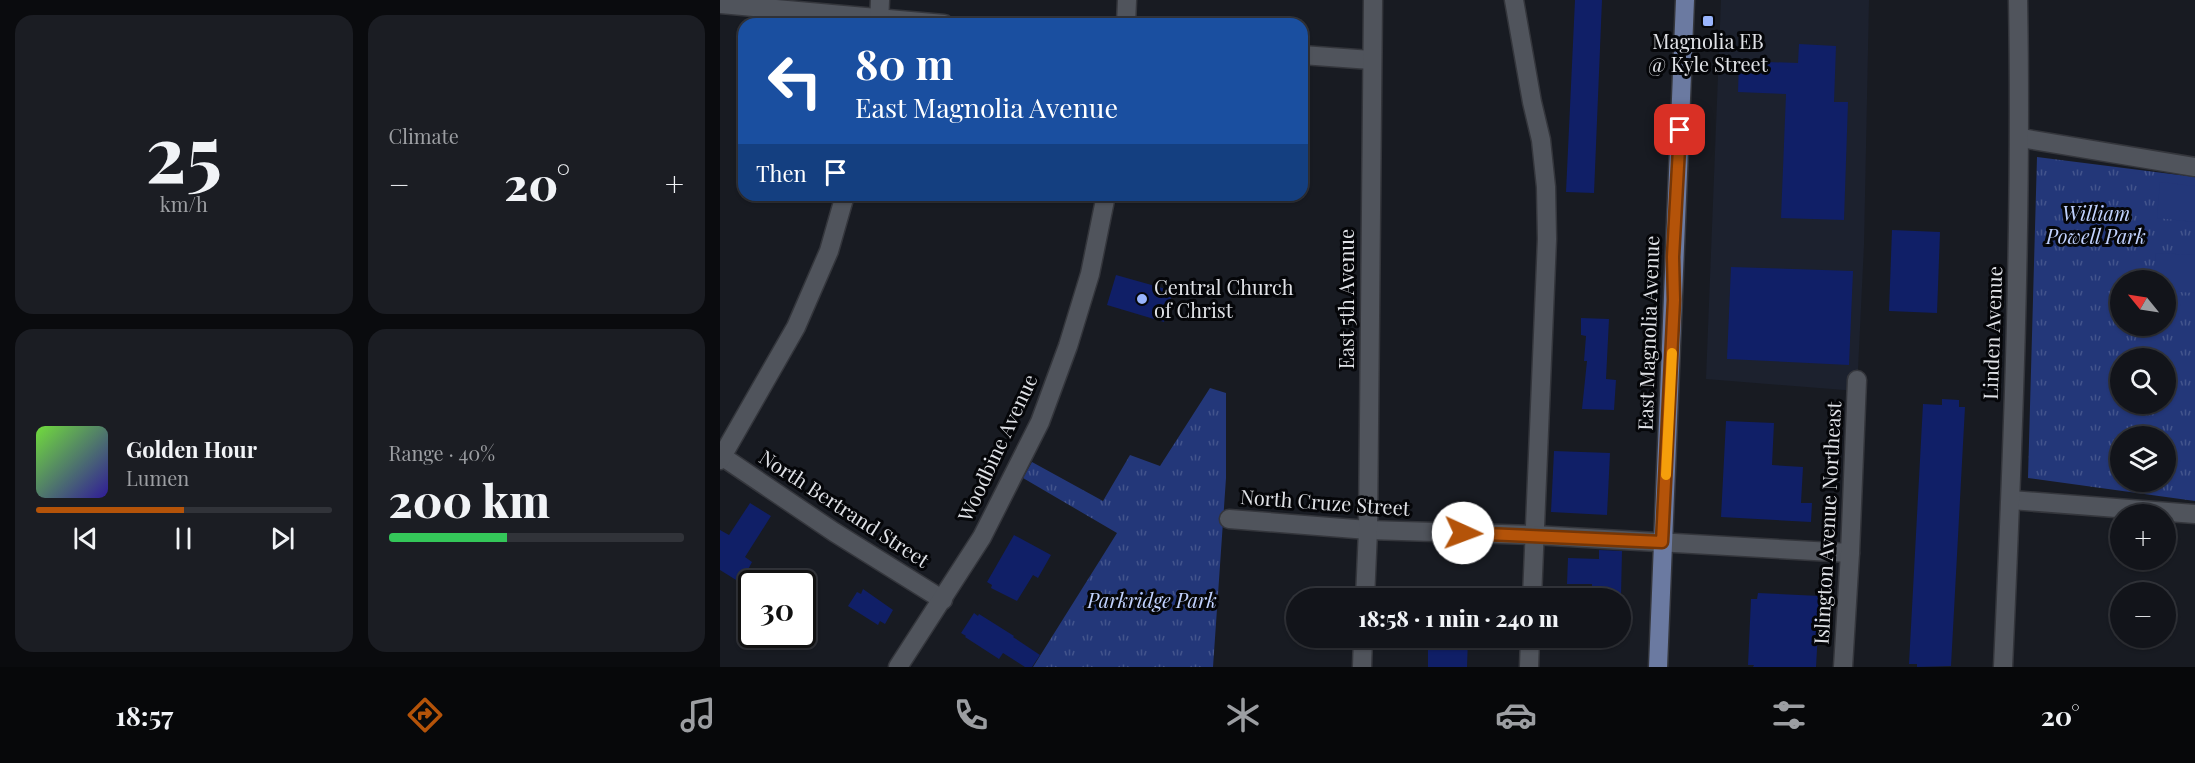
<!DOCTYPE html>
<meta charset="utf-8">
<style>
body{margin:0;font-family:"Playfair Display",serif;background:#1b1d23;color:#f1f3f6;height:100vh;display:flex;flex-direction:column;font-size:22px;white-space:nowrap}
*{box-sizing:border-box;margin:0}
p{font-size:20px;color:#9c9ea2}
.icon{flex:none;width:33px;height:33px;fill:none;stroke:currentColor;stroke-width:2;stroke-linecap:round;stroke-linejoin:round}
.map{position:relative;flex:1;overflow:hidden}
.sheet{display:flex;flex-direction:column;gap:15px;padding:15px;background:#0a0b0e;width:720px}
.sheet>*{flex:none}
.guide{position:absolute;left:18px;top:18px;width:570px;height:183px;border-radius:18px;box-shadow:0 2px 4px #0004,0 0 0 2px #313339;background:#1a4fa0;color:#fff;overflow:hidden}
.needle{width:39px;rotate:300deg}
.buttons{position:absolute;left:1390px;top:270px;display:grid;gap:12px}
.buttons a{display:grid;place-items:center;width:66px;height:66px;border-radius:50%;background:#12141a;box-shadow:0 2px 4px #0004,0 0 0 2px #313339;font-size:30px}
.speed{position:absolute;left:18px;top:570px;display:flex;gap:12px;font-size:30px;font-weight:700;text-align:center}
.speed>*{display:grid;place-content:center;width:78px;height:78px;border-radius:50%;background:#12141a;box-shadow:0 2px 4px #0004,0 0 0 2px #313339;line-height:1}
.speed .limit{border:3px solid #111;border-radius:9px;background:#fff;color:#111}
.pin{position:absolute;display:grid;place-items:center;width:51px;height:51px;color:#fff;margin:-26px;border-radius:12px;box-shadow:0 3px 9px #0006}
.me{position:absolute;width:66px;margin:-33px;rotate:92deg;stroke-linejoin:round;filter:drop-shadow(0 0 4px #0008)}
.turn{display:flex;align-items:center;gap:21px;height:126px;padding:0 18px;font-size:27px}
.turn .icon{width:78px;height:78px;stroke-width:2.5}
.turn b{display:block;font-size:42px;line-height:51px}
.then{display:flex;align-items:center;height:57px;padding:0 18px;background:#0003;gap:12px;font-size:22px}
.big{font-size:45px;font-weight:800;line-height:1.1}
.sheet .card{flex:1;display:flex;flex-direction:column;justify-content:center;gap:9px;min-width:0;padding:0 21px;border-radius:18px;background:#1b1d23}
.sheet .dial{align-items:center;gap:0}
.dial b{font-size:78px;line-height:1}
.song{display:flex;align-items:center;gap:18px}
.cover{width:72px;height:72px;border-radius:9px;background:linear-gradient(135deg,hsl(100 70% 55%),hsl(250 70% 35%))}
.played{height:6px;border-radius:3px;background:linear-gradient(90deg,#b45309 50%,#313339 50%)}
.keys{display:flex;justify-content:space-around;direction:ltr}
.heat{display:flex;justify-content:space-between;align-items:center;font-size:33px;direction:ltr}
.charge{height:9px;border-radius:4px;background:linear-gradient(90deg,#34c759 40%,#313339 0)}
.sheet .tiles{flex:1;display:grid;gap:15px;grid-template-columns:repeat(2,1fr)}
.trip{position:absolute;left:566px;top:588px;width:345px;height:60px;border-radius:30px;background:#12141a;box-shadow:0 2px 4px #0004,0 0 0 2px #313339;font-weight:800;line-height:60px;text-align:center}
.dock{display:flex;height:96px;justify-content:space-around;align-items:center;background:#07080a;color:#9c9ea2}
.dock .icon{width:42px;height:42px}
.dock .current{color:#b45309}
.dock b{font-size:27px;color:#f1f3f6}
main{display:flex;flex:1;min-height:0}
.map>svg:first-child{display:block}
.built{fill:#1c212e}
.grass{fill:url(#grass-tufts);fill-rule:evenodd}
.pitch{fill:#233779}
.building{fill:#101f67}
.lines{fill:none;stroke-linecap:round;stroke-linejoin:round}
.street-casing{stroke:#34363c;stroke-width:21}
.primary-casing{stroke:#34363c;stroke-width:21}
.street{stroke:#50545c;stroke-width:18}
.primary{stroke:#6b7aa1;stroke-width:18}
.route-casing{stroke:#753606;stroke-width:15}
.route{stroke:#b45309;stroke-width:10}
.slow{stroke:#f59e0b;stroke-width:10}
.poi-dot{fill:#99b5fd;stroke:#050609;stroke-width:2}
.labels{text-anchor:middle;stroke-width:6;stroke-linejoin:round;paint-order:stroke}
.poi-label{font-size:20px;fill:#e0e2e7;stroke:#050609}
.park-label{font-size:20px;font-style:italic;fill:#c2d3ff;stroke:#050609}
.street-label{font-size:20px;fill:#e0e2e7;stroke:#050609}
</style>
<main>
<section class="sheet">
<div class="tiles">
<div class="card dial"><b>25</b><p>km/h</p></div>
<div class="card"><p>Climate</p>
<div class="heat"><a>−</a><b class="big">20°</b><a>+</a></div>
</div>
<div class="card">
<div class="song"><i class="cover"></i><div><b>Golden Hour</b><p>Lumen</p></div></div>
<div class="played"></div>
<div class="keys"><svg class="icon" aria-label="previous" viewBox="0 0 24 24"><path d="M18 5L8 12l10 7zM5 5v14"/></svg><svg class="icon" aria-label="pause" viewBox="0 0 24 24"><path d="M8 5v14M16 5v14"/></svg><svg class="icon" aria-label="next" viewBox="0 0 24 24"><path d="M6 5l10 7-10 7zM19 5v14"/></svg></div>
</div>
<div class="card"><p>Range · 40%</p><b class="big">200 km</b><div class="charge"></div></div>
</div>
</section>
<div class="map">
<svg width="1475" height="667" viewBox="0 0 1475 667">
<defs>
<pattern id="grass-tufts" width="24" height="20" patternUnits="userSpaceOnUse" patternTransform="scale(1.5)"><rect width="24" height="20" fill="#233779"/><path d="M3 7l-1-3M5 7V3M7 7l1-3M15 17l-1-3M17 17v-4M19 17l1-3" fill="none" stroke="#43548c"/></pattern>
</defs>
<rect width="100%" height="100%" fill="#181b22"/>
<!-- built -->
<path class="built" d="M1001 0H1149L1144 245 1137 391 986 379Z"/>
<!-- grass -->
<g class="grass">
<path d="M1317 157 1475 177V501L1308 478ZM1401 280H1446V326H1401ZM1401 358H1446V404H1401ZM1401 436H1446V482H1401Z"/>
<path d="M490 388 506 393V478L493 667H313L397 533 303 478 312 462 383 501 410 455 440 466Z"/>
</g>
<!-- pitch -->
<g class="pitch">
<path d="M1440 182 1475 186V222L1437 218Z"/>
<path d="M1436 253 1475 255V293L1446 291V280H1434Z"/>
</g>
<!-- building -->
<g class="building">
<path d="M855 0H882L874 193 846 192Z"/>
<path d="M1079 44 1116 46 1114 102H1128L1124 220 1061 218 1066 94 1018 92 1019 61 1078 63Z"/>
<path d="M1172 230 1220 232 1217 313 1169 311Z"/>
<path d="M1011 267 1133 271 1129 365 1007 359Z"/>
<path d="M396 275 453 291 444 322 387 305Z"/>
<path d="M861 318 889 319 886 379 896 380 894 410 862 409 867 361H864L866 336 861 335Z"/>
<path d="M1222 399 1239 400V407H1245L1231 666 1197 667V664H1189L1203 404 1222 405Z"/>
<path d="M1006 421 1054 423 1052 465 1083 467 1081 503H1092L1091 522 1001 517Z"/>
<path d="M834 451 890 453 887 515 831 512Z"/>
<path d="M30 503 51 516 25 557 32 562 21 583 0 570V530L9 535Z"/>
<path d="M294 535 331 555 318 578 313 575 297 601 271 588 272 585 267 582Z"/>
<path d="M879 550 902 551 901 596 872 593V584H847L848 558 879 559Z"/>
<path d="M143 589 173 610 165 624 160 621 158 625 128 606 137 592 141 594Z"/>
<path d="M1038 593 1100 596 1096 667H1033L1034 665H1028L1031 599H1037Z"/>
<path d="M254 613 258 616 259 614 294 636 293 637 320 655 312 667H305L283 653 279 659 245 637 246 636 241 633Z"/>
<path d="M708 638 748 639 747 667H708Z"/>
</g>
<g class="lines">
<defs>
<g id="street">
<path d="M794 0 812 102 821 140 826 187 827 239 812 598"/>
<path d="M0 4 224 24"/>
<path d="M159 24 160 0"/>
<path d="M406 24 407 0"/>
<path d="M582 55 651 60"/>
<path d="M1301 138 1475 167"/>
<path d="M0 455 114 532 223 600"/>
<path d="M0 460 76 327 109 251 125 195"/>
<path d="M1291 500 1475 514"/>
<path d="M509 519 648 530 814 535 1130 553"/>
<path d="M645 598 648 530 653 0"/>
<path d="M178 667 262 537 320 422 348 346 370 274 386 195"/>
<path d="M642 667 643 638"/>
<path d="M809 667 810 638"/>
<path d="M1123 667 1130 553 1137 380"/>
<path d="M1283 667C1293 445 1302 222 1298 0"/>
</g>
<path id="primary" d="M938 667 965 0"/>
</defs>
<!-- street casing -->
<use href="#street" class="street-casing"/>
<!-- primary casing -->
<use href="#primary" class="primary-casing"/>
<!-- street -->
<use href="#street" class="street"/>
<!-- primary -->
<use href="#primary" class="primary"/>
</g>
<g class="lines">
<defs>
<path id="route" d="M743 533 942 542 954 300 953 257 960 130"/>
</defs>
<!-- route casing -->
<use href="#route" class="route-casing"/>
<!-- route -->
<use href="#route" class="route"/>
<!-- slow -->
<path class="slow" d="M946 475 952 353"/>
</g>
<!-- markers -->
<g class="poi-dot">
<rect x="982" y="15" width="12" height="12" rx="3"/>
<circle cx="422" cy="299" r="6"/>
</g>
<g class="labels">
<!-- poi labels -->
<g class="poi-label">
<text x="988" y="49">Magnolia EB<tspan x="988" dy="23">@ Kyle Street</tspan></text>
<text x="434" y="295" text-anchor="start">Central Church<tspan x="434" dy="23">of Christ</tspan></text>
</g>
<!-- park labels -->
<g class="park-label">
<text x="1376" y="221">William<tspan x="1376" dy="23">Powell Park</tspan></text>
<text x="432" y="608">Parkridge Park</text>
</g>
<!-- street labels -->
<g class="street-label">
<text transform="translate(627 299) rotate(-90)" y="7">East 5th Avenue</text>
<text transform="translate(929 333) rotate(-88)" y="7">East Magnolia Avenue</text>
<text transform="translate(1273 333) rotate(-88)" y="7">Linden Avenue</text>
<text transform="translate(278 448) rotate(-65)" y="7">Woodbine Avenue</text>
<text transform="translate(605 503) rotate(4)" y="7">North Cruze Street</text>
<text transform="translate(124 509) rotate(33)" y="7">North Bertrand Street</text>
<text transform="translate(1108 523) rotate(-87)" y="7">Islington Avenue Northeast</text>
</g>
</g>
</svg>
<div class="buttons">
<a><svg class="needle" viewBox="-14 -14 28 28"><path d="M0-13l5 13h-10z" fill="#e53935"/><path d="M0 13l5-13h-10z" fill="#9c9ea2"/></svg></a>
<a><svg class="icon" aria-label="search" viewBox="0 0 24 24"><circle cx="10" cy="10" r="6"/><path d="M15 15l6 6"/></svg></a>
<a><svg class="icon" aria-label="layers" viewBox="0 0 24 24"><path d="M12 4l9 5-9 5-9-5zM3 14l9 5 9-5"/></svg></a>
<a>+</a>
<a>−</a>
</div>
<div class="speed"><div class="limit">30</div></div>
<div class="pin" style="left:960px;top:130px;background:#d93025"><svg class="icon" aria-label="arrive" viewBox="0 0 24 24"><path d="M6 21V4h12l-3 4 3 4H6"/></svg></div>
<svg class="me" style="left:743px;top:533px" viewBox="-20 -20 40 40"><circle r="19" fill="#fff"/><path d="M0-13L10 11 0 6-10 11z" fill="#b45309"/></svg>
<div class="trip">18:58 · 1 min · 240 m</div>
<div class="guide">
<div class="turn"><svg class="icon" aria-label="left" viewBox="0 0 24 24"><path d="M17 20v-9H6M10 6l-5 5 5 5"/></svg><div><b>80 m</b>East Magnolia Avenue</div></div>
<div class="then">Then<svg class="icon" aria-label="arrive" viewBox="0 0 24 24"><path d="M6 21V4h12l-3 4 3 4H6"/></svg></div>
</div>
</div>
</main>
<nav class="dock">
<b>18:57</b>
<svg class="icon current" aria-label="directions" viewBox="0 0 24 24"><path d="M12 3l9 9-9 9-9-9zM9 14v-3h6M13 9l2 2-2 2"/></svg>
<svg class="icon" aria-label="music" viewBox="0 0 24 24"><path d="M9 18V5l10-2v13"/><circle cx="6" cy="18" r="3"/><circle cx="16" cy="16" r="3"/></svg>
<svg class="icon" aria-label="phone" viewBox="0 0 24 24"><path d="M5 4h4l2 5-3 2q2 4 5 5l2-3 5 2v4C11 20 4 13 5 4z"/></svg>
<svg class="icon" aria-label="climate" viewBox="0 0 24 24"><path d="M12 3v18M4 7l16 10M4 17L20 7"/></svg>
<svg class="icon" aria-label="car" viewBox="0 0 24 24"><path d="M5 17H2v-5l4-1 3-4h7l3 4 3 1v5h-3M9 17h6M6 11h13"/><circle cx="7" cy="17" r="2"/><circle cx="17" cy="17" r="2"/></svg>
<svg class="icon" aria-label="filters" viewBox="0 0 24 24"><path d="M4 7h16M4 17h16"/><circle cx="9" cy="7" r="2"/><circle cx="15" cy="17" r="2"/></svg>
<b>20°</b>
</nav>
